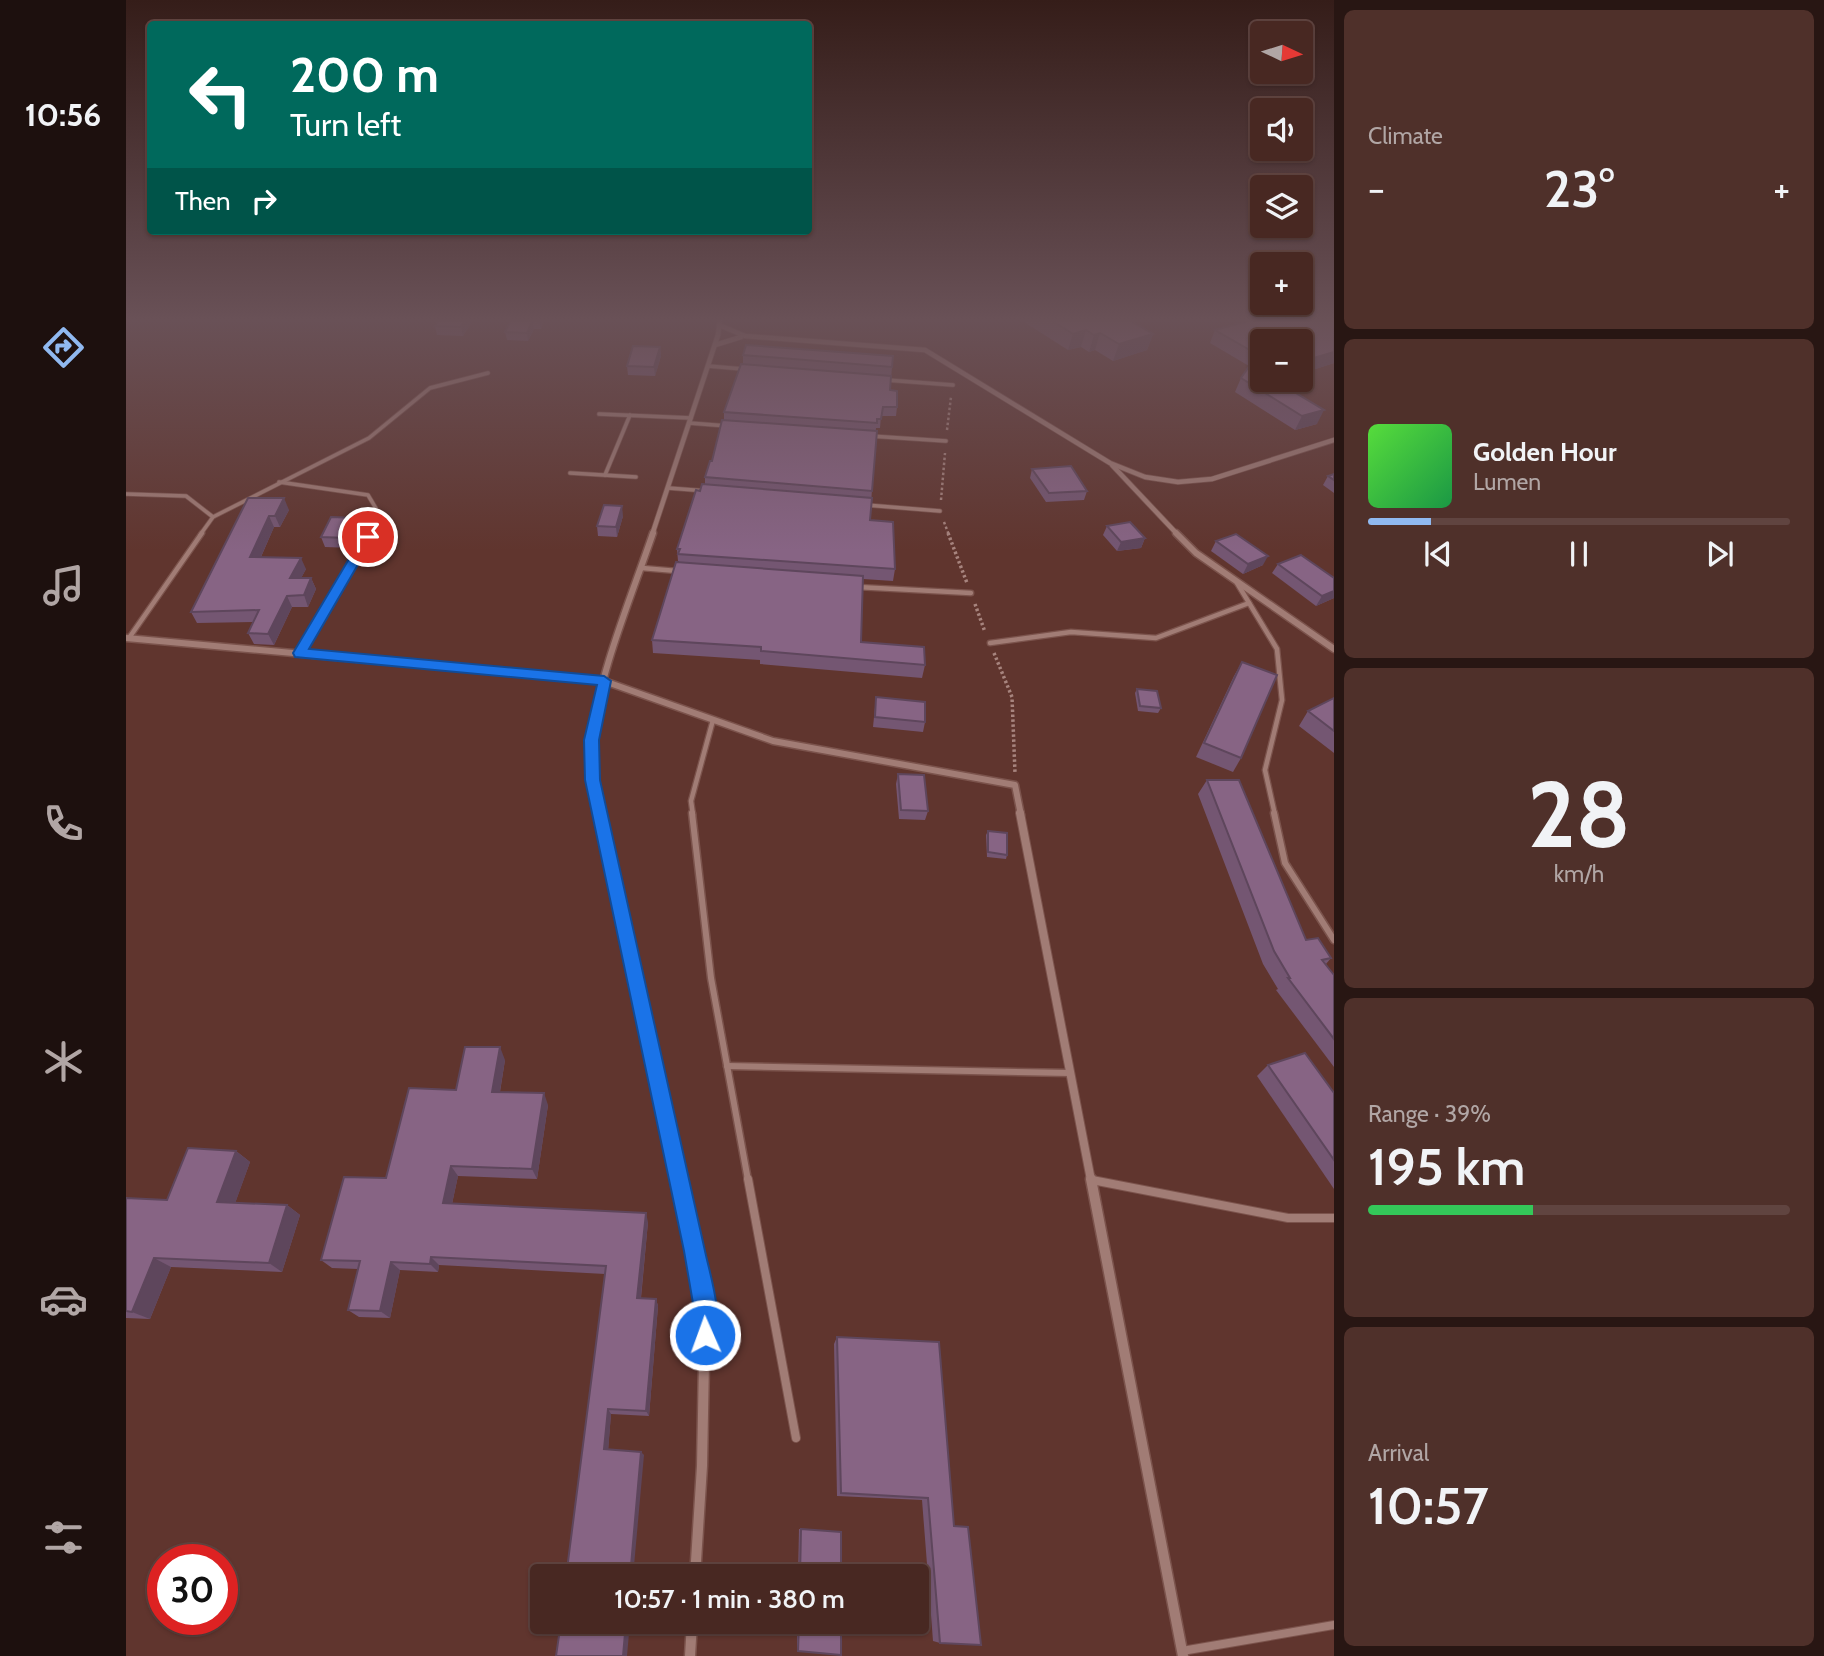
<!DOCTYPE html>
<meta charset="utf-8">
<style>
body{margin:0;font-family:Cabin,sans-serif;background:#4f302a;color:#f1f3f6;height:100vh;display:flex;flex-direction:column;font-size:26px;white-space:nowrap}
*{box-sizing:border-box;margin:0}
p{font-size:23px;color:#b1a6a5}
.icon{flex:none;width:38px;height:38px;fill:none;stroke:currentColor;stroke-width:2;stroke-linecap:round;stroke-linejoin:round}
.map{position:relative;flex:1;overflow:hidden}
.drawer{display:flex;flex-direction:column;gap:10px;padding:10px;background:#281613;width:490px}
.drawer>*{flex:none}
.hud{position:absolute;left:21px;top:21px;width:665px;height:214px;border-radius:7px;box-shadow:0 2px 5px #0004,0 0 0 2px #604440;background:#00695c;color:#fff;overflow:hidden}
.needle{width:46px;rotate:94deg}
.fabs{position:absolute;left:1124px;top:21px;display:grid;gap:14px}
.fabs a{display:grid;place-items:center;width:63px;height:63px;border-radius:7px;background:#482822;box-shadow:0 2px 5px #0004,0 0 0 2px #604440;font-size:35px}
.speed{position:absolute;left:21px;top:1544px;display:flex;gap:14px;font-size:35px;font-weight:700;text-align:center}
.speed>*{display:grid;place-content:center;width:91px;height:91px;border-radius:50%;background:#482822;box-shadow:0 2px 5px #0004,0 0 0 2px #604440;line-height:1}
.speed .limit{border:10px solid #d22;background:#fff;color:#111}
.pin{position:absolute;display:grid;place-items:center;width:60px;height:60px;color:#fff;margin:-30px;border:4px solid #fff;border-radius:50%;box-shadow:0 2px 7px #0007}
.me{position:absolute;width:77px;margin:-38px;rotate:358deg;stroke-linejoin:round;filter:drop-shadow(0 0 5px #0008)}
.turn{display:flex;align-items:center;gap:24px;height:147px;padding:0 28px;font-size:32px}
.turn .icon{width:91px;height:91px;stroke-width:2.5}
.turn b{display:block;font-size:49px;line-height:60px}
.then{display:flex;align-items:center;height:66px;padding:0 28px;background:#0003;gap:14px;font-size:26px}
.big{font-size:52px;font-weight:600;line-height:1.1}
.drawer .widget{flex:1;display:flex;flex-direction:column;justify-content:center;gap:10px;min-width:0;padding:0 24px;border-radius:10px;background:#4f302a}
.drawer .dial{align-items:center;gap:0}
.dial b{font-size:91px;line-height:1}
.song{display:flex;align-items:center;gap:21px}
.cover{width:84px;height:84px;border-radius:10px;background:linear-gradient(135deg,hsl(110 70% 55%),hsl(140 70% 35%))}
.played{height:7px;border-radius:4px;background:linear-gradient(90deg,#90b9f0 15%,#604440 15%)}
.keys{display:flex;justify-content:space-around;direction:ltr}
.heat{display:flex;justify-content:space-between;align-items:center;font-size:38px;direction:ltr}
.charge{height:10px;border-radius:5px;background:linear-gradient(90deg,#34c759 39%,#604440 0)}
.trip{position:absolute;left:404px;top:1564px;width:399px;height:70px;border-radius:7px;background:#482822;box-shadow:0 2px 5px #0004,0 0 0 2px #604440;font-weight:600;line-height:70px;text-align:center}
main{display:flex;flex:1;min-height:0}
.dock{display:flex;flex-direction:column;width:126px;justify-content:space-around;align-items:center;background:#1d100e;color:#b1a6a5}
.dock .icon{width:49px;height:49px}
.dock .selected{color:#90b9f0}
.dock b{font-size:32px;color:#f1f3f6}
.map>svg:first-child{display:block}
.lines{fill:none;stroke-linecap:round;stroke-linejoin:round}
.service-far3-casing{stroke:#7b534c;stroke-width:5}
.service-far2-casing{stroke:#7b534c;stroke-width:7}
.service-far1-casing{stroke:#7b534c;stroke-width:9}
.service-casing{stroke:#7b534c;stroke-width:10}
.minor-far3-casing{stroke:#7b534c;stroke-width:6}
.minor-far2-casing{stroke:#7b534c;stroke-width:9}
.minor-far1-casing{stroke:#7b534c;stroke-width:10}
.minor-casing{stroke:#7b534c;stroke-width:13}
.path-far1{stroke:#a7847e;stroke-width:2.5;stroke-dasharray:2.5 2.5;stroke-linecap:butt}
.path{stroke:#a7847e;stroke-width:3.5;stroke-dasharray:2.5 2.5;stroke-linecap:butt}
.service-far3{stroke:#a17c75;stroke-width:3.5}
.service-far2{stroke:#a17c75;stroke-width:4.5}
.service-far1{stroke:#a17c75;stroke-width:6}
.service{stroke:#a17c75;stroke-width:8}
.minor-far3{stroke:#a17c75;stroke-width:4.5}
.minor-far2{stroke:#a17c75;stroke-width:6}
.minor-far1{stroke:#a17c75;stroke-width:8}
.minor{stroke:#a17c75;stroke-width:10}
.wall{fill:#745672}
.shaded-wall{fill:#5e465c}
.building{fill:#876484;stroke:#5e465c;stroke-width:2}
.route{fill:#1a73e8;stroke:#114b97;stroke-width:2}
</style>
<main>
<nav class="dock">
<b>10:56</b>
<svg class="icon selected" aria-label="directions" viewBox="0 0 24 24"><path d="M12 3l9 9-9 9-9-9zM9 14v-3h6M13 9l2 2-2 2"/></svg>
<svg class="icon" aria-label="music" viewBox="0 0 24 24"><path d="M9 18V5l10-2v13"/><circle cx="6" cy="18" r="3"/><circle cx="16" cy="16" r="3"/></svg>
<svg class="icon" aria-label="phone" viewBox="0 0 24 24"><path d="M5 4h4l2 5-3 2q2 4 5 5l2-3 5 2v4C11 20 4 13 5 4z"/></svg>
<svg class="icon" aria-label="climate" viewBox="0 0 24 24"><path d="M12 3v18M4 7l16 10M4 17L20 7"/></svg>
<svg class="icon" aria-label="car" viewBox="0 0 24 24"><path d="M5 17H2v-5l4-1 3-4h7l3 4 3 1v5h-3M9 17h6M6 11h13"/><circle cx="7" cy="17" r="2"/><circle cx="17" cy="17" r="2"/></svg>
<svg class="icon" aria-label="filters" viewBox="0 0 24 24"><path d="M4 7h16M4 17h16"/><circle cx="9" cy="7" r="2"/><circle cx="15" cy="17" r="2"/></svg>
</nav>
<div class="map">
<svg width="1208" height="1656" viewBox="0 0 1208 1656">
<rect width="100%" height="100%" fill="#60352e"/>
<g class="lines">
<defs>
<g id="service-far3">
<path d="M582 366 617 369"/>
<path d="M760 380 827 385"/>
<path d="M473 414 565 418"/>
<path d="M563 423 602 426"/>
<path d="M744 436 820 441"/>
<path d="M444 473 510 477"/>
<path d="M479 475 504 415"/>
<path d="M153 482 242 495 255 517 244 535"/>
<path d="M542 488 581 491"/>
<path d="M0 494 60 496 87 517"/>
<path d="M740 505 814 511"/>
<path d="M74 535 87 517 243 438 304 388 362 373"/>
</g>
<g id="service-far2">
<path d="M516 568 551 571"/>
<path d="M1111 583 1151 649 1156 700 1139 770 1149 815"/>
<path d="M731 587 845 593"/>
<path d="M3 638 76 533"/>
<path d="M864 643 945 632 1030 638 1123 603"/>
<path d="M174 653 245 533"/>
<path d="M567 815 565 801 587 720"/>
</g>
<g id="service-far1">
<path d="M566 813 585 978 622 1180"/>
<path d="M1148 813 1159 863 1208 940"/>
<path d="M601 1066 944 1073"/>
</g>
<g id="service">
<path d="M622 1179 670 1438"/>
<path d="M966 1180 1162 1218H1208"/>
<path d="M1056 1651 1208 1625"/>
</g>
<g id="minor-far3">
<path d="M593 325 619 336 799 350 984 463 1019 477 1052 482 1086 479 1208 440"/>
<path d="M589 345 615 337"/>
<path d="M986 465 1052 535"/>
<path d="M526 535 592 335 594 320"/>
</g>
<g id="minor-far2">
<path d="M1050 533 1070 553 1208 649"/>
<path d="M0 638 478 681 647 741 889 785 895 815"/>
<path d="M474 815C469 791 464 766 466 740 471 678 506 595 527 533"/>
</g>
<g id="minor-far1">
<path d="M474 813 552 1180"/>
<path d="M894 813 965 1180"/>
</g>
<g id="minor">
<path d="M551 1179 579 1309 576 1466 569 1577"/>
<path d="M965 1179 1057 1656"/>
<path d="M564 1656 566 1622"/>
</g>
</defs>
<!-- service-far3 casing -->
<use href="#service-far3" class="service-far3-casing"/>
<!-- service-far2 casing -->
<use href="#service-far2" class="service-far2-casing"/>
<!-- service-far1 casing -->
<use href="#service-far1" class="service-far1-casing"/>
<!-- service casing -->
<use href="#service" class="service-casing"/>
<!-- minor-far3 casing -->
<use href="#minor-far3" class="minor-far3-casing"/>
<!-- minor-far2 casing -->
<use href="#minor-far2" class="minor-far2-casing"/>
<!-- minor-far1 casing -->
<use href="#minor-far1" class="minor-far1-casing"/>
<!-- minor casing -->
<use href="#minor" class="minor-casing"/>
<!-- path-far1 -->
<g class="path-far1">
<path d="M821 430 825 397"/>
<path d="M815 500 819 453"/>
<path d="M818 522 823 535"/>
</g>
<!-- path -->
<g class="path">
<path d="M822 533 841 583"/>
<path d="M849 604 859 632"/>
<path d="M868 653 886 697 889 773"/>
</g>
<!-- service-far3 -->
<use href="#service-far3" class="service-far3"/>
<!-- service-far2 -->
<use href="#service-far2" class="service-far2"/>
<!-- service-far1 -->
<use href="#service-far1" class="service-far1"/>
<!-- service -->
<use href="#service" class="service"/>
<!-- minor-far3 -->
<use href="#minor-far3" class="minor-far3"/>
<!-- minor-far2 -->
<use href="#minor-far2" class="minor-far2"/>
<!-- minor-far1 -->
<use href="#minor-far1" class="minor-far1"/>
<!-- minor -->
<use href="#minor" class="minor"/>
</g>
<!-- wall -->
<g class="wall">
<path d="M347 320 337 336 311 335 309 326Z"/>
<path d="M385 320H418L415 329H408L402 341 381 340 379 332Z"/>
<path d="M895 320H1003L1027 334 1021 350 987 361 969 350 963 352 955 347 942 350Z"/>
<path d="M1113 320H1208V363L1174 374V341H1136V380H1155L1151 381 1191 424 1169 430 1109 392 1115 378 1123 366 1084 343 1089 330 1117 322Z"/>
<path d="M534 347 535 356 529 376 502 375 501 366Z"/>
<path d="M617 355 767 356 764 390 771 407 770 416H755L754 428H750L744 520 769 569 767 581 737 579 735 642 799 665 796 678 634 664V660L527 653 526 640 553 563V561H552L551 549 574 491 579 484V477L586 461 598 420V412L617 364Z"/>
<path d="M906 469 961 491 958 500 920 502 904 478Z"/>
<path d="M1208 474V493L1197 485 1202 476Z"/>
<path d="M122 498 163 510 154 527H148L135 557 180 569 175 578H185L190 589 182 607H166L148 645 128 644 122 633 127 622 71 623 65 612Z"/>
<path d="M497 516 491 537 472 536 471 526Z"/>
<path d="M981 526 1019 538 1015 548 991 551 977 535Z"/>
<path d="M234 528 225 548 199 547 195 537Z"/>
<path d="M1090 541 1137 565 1117 574 1085 551Z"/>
<path d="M1152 564 1208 578V598L1190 606 1146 573Z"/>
<path d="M1116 662 1115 758 1107 772 1070 757 1108 676Z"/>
<path d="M1011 689 1035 708 1032 713 1012 711 1009 693Z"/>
<path d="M750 697 799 722 797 732 747 727Z"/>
<path d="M1208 698V753L1173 726 1182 711Z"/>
<path d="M772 774 802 811 799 820 773 819 770 784Z"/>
<path d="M1081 780 1180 940 1205 958 1200 964 1208 975V1067L1150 990 1152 989 1137 964 1072 794Z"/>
<path d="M862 831 881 855 880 859 861 857 860 835Z"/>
<path d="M379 1060 374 1092 422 1105 411 1179 332 1176 326 1204 522 1222 515 1298 530 1299 532 1306 523 1416 485 1414 482 1450 518 1455 440 1577 479 1274 313 1265 312 1272 274 1270 264 1318 233 1317 222 1310 232 1269 206 1268 195 1260 330 1090Z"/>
<path d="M1142 1065 1208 1093V1189L1131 1076Z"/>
<path d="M110 1151 124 1162 109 1203 161 1205 174 1215 156 1272 45 1267 24 1319 0 1318V1198L41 1200Z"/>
<path d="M711 1337 813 1342 814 1643 807 1641 796 1500 711 1496 708 1344Z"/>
<path d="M673 1529H675L715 1577H672Z"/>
<path d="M671 1622H715L672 1651 671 1649Z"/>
</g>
<!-- shaded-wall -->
<g class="shaded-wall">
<path d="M339 320H347L337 336 335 327Z"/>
<path d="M414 320H418L415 329 413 321Z"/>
<path d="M406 321 408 329 402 341 401 333Z"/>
<path d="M960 330 955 347 942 350 947 334Z"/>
<path d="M974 333 969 350 963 352 968 335Z"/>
<path d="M1027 334 1021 350 987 361 993 344Z"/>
<path d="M534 347 535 356 529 376 528 367Z"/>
<path d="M1208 352V363L1174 374V362Z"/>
<path d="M1198 410 1191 424 1169 430 1176 416Z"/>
<path d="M158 498 163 510 154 527 149 516Z"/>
<path d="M496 506 497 516 491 537 490 527Z"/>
<path d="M143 516 148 527 130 568 124 557Z"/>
<path d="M231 518 234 528 225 548 221 538Z"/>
<path d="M1019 538 1015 548 991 551 995 542Z"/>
<path d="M1142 556 1137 565 1117 574 1122 564Z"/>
<path d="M175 558 180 569 169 590 164 578Z"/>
<path d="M185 578 190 589 182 607 178 595Z"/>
<path d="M1208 591V598L1190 606 1196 596Z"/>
<path d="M161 596 166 607 148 645 142 634Z"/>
<path d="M374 1047 379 1060 372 1103 366 1092Z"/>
<path d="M418 1093 422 1105 411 1179 406 1169Z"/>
<path d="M110 1151 124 1162 106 1212 91 1202Z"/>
<path d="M325 1166 332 1176 324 1213 317 1203Z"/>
<path d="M161 1205 174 1215 156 1272 143 1263Z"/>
<path d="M520 1213 522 1222 514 1306 511 1298Z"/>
<path d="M305 1257 313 1265 312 1272 304 1264Z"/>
<path d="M28 1258 45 1267 24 1319 6 1312Z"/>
<path d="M265 1262 274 1270 264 1318 254 1311Z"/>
<path d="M530 1299 532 1306 523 1416 520 1411Z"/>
<path d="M482 1409 485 1414 482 1453 478 1449Z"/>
<path d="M515 1452 518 1455 507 1577H504Z"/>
<path d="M500 1622H504L501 1656H497Z"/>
</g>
<!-- building -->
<g class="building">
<path d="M313 320H339L335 327 309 326Z"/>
<path d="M385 320H414L413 321H406L401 333 379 332Z"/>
<path d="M925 320H1003L1027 334 993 344 974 333 968 335 960 330 947 334Z"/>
<path d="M1126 320H1208V352L1174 362V341H1136V357L1089 330Z"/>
<path d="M620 345 767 356 766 367 617 355Z"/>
<path d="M507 346 534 347 528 367 501 366Z"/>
<path d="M615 364 765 376 764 390 771 391V407H757L755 419H751V423L598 412Z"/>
<path d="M1124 365 1136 372V380H1148L1198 410 1176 416 1115 378Z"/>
<path d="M596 420 751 431 746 491 579 477 584 461H586Z"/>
<path d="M945 466 961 491 923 493 906 469Z"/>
<path d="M1208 474V480L1202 476Z"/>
<path d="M576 484 746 498 744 520 767 522 769 569 552 554 554 549H551L570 490 574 491Z"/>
<path d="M122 498H158L149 516H143L124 557 175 558 164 578H185L178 595 161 596 142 634 122 633 133 610 65 612Z"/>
<path d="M478 505 496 506 490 527 471 526Z"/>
<path d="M205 517 231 518 221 538 195 537Z"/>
<path d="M1004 522 1019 538 995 542 981 526Z"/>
<path d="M1110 534 1142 556 1122 564 1090 541Z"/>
<path d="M1175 555 1208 578V591L1196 596 1152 564Z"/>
<path d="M550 562 737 576 735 642 798 647 799 665 635 651V647L526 640Z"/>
<path d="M1116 662 1151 675 1115 758 1078 743Z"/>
<path d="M1011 689 1031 691 1035 708 1014 706Z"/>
<path d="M750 697 799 702V722L749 717Z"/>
<path d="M1208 698V731L1182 711Z"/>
<path d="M772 774 798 775 802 811 775 810Z"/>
<path d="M1081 780H1113L1180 940 1192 938 1205 958 1196 960 1208 975V1039L1162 978H1164L1148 951Z"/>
<path d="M862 831 881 833V855L862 852Z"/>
<path d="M339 1047H374L366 1092 418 1093 406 1169 325 1166 317 1203 520 1213 511 1298 530 1299 520 1411 482 1409 478 1449 515 1452 504 1577H440L480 1266 305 1257 304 1264 265 1262 254 1311 222 1310 234 1261 195 1260 218 1177 260 1178 283 1088 330 1090Z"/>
<path d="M1179 1053 1208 1093V1160L1142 1065Z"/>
<path d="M62 1148 110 1151 91 1202 161 1205 143 1263 28 1258 6 1312 0 1311V1198L41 1200Z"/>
<path d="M711 1337 813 1342 828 1526 842 1527 855 1645 814 1643 802 1498 715 1493Z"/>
<path d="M675 1529 715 1532V1577H674Z"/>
<path d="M435 1622H500L497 1656H430Z"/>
<path d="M673 1622H715V1655L672 1651Z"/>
</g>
<!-- sky -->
<linearGradient id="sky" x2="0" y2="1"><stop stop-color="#351d19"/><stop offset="0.58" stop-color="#695157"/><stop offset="1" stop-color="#695157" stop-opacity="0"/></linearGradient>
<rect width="1208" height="551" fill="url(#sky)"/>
<!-- route -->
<path class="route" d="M242 533 248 537 183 649 478 676 485 681 473 740 474 780 579 1251C585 1279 598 1316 587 1343L579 1347 571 1343 567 1335 568 1309 558 1251 459 780 458 740 471 685 169 657 167 653 236 537Z"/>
</svg>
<div class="fabs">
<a><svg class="needle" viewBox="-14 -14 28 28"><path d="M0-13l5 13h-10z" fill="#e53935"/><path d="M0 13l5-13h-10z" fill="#b1a6a5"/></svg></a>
<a><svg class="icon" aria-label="sound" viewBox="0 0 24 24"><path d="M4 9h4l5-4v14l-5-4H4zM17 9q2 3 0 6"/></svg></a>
<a><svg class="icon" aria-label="layers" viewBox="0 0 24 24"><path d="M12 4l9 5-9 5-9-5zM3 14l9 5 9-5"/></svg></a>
<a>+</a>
<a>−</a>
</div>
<div class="speed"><div class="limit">30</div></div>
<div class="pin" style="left:242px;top:537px;background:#d93025"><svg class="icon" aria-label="arrive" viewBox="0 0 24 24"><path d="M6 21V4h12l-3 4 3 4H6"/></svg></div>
<svg class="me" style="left:579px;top:1335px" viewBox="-20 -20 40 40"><circle r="17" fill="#1a73e8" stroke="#fff" stroke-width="3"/><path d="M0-11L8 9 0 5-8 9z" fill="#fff"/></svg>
<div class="trip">10:57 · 1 min · 380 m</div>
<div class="hud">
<div class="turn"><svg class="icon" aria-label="left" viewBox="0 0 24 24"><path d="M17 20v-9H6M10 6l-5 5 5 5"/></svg><div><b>200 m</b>Turn left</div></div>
<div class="then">Then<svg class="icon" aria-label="right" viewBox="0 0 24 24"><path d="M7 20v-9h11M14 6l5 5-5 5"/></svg></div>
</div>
</div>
<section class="drawer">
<div class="widget"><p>Climate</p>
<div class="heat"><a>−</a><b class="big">23°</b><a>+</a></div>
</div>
<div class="widget">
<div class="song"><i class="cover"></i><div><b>Golden Hour</b><p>Lumen</p></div></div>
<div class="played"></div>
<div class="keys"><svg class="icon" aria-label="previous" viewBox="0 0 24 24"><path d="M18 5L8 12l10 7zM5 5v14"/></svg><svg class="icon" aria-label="pause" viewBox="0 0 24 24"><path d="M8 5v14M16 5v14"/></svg><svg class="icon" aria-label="next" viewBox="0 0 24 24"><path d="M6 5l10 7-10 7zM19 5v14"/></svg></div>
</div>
<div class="widget dial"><b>28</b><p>km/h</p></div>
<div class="widget"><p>Range · 39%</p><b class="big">195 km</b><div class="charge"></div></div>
<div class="widget"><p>Arrival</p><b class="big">10:57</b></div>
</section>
</main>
